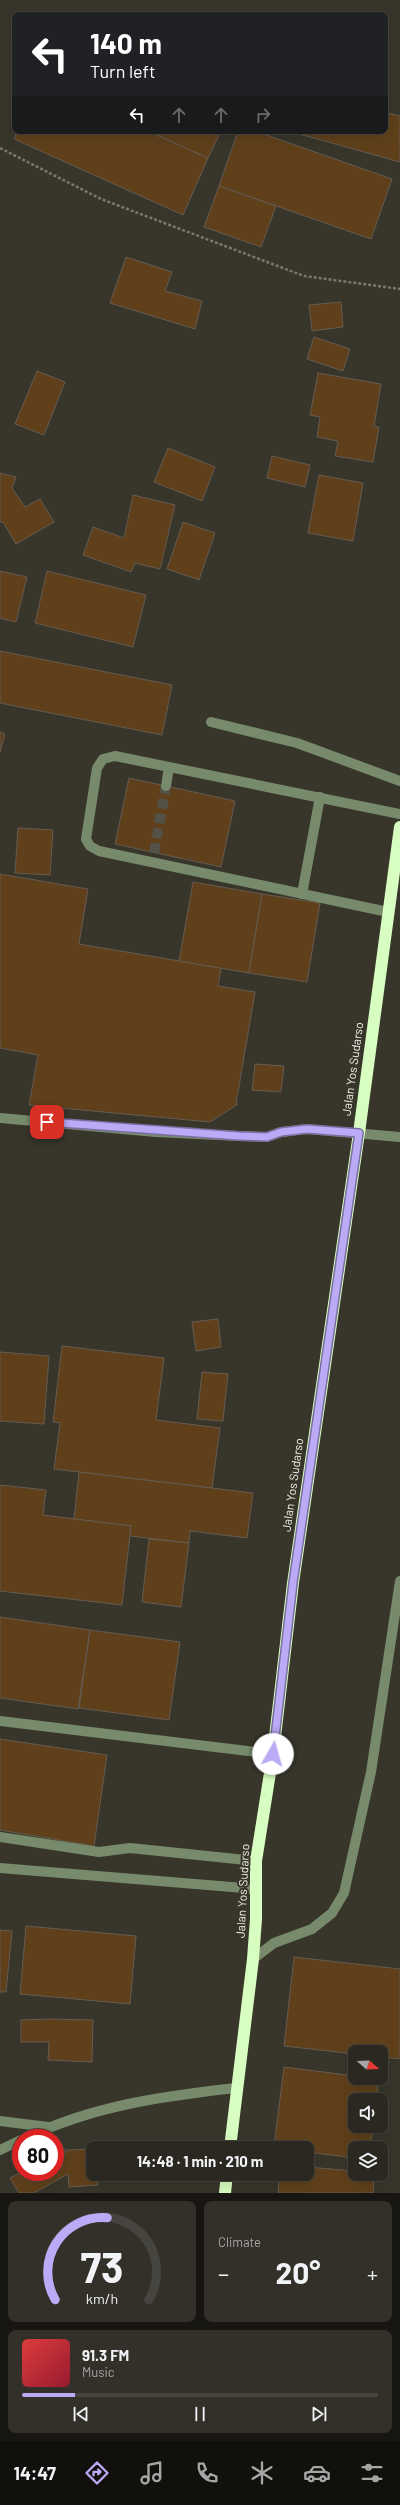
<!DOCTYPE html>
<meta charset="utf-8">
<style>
body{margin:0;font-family:Barlow,sans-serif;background:#323029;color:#f1f3f6;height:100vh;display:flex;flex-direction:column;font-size:15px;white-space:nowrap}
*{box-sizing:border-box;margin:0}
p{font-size:13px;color:#a5a6a5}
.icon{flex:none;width:22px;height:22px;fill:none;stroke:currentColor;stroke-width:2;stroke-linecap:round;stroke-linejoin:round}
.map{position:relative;height:2193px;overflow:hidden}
.drawer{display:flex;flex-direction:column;gap:8px;padding:8px;background:#171612;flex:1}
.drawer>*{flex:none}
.top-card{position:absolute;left:12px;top:12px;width:376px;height:122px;border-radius:8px;box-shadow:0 4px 16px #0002,0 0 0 1px #46443e;background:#202124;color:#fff;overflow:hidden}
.needle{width:26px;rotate:109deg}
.buttons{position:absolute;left:348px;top:2045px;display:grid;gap:8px}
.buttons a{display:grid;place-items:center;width:40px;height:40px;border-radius:8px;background:#2a2820;box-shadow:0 4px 16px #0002,0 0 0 1px #46443e;font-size:20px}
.speed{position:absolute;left:12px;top:2129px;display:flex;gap:8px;font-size:20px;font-weight:700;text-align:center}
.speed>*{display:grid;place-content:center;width:52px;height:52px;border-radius:50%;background:#2a2820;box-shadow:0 4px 16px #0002,0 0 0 1px #46443e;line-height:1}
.speed .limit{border:6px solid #d22;background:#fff;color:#111}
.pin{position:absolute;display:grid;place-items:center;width:34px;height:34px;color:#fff;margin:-17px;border-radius:8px;box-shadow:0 2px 6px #0006}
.me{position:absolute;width:44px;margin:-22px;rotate:7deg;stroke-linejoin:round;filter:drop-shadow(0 0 3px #0008)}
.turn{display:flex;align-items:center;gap:14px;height:84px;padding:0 12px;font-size:18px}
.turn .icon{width:52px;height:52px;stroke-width:2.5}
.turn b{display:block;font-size:28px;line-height:34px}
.lanes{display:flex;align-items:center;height:38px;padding:0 12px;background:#0003;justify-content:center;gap:20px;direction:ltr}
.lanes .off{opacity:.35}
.big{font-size:30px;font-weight:700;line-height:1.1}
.drawer .tile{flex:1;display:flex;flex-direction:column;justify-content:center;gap:6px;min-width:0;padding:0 14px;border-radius:8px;background:#323029}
.drawer .dial{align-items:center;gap:0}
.dial svg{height:104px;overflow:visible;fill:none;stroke:#46443e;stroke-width:7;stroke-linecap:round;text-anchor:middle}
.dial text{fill:#f1f3f6;stroke:none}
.song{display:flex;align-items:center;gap:12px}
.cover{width:48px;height:48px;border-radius:6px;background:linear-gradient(135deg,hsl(0 70% 55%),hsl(350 70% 35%))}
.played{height:4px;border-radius:2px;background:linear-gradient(90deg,#bbaaf6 15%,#46443e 15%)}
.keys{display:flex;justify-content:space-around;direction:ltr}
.heat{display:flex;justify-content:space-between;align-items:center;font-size:22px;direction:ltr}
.drawer .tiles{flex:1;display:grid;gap:8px;grid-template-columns:1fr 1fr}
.tile:last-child{grid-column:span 2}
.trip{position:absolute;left:86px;top:2141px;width:228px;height:40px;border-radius:8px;background:#2a2820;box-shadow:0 4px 16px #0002,0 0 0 1px #46443e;font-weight:700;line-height:40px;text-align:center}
.tab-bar{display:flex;height:64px;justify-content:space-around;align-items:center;background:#11100d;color:#a5a6a5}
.tab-bar .icon{width:28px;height:28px}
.tab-bar .current{color:#bbaaf6}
.tab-bar b{font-size:18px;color:#f1f3f6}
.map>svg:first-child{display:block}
.building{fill:#5f401b;stroke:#655b52}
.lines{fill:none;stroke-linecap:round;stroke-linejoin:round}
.minor-tunnel{stroke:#545248;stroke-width:10;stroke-dasharray:10 5;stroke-linecap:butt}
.path{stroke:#79786e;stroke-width:2.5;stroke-dasharray:3 2;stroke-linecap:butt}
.minor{stroke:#778b6c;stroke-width:10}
.highway{stroke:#d7fec0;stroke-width:12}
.route-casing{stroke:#7a6ea0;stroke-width:10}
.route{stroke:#bbaaf6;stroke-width:7}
.labels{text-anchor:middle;stroke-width:4;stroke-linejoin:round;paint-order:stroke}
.street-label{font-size:12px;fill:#f2f2ea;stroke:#38362b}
</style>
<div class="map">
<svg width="400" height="2193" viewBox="0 0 400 2193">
<rect width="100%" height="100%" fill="#38362b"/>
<!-- building -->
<g class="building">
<path d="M385 112 400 116V162L288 131H385Z"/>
<path d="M17 131H148L208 158 183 215 14 139Z"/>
<path d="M148 131H221L208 158Z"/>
<path d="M238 131H255L392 179 371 239 219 186Z"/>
<path d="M219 186 276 206 261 247 204 227Z"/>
<path d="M126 257 172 272 165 291 202 301 195 329 110 303Z"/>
<path d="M341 302 343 327 312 331 309 305Z"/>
<path d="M314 337 350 349 343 371 307 359Z"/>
<path d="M37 371 65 382 44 435 15 424Z"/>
<path d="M318 373 381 384 374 426 379 427 373 462 335 456 338 441 317 437 320 417 310 415Z"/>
<path d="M168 448 215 467 202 501 154 482Z"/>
<path d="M272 456 310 465 305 487 267 478Z"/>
<path d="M0 473 16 477 12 488 25 507 40 499 54 522 16 544 3 522H0Z"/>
<path d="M319 475 363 483 353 541 308 533Z"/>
<path d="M133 495 175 505 160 569 135 563 131 572 83 555 93 527 124 538Z"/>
<path d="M183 522 215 533 199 580 167 569Z"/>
<path d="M0 571 27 577 16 622 0 618Z"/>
<path d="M47 571 146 595 133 647 35 623Z"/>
<path d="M0 651 172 685 162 735 0 703Z"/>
<path d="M0 732 5 734 0 752Z"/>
<path d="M129 778 235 801 221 867 115 844Z"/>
<path d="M18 828 53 830 50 875 15 873Z"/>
<path d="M0 874 88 889 79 944 221 968 218 986 255 992 236 1104H238L210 1122 29 1105 38 1055 0 1048Z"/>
<path d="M193 882 262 894 249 973 179 961Z"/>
<path d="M262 894 320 903 307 982 249 973Z"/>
<path d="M255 1064 284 1066 281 1092 252 1090Z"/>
<path d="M218 1319 221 1347 196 1351 192 1322Z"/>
<path d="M62 1346 164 1358 156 1420 220 1428 212 1488 54 1469 60 1423 53 1422Z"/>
<path d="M0 1352 49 1356 44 1424 0 1421Z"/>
<path d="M202 1372 228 1374 223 1421 197 1419Z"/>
<path d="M79 1472 253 1493 247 1538 190 1531 189 1543 130 1536 131 1526 74 1519Z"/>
<path d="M0 1485 46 1490 43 1515 131 1526 122 1605 0 1591Z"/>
<path d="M149 1539 189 1543 181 1607 142 1602Z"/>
<path d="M0 1617 90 1630 78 1709 0 1698Z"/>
<path d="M90 1630 180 1642 169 1720 79 1708Z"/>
<path d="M0 1739 107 1755 94 1846 0 1830Z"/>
<path d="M26 1926 136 1936 130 2004 20 1994Z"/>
<path d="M0 1930 12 1931 6 1992H0Z"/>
<path d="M294 1957 400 1969V2059L381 2057V2052H355V2054L284 2046Z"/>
<path d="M50 2019 93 2020 92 2062 48 2060 49 2042H21V2020Z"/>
<path d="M284 2067 355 2076V2078L379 2079 376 2100H355V2126H373L370 2148H355V2158L307 2152V2148L274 2147Z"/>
<path d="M64 2148 66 2153V2150L93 2149V2174H98V2185L69 2187 68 2174 34 2193H19L10 2178 21 2172H55V2153Z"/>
<path d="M307 2167 355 2171V2174H375L373 2193H278L280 2174H307Z"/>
</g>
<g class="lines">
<!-- minor-tunnel -->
<path class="minor-tunnel" d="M154 853 166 786"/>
<!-- path -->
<path class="path" d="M0 148 101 199 304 276 400 289"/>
<!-- minor -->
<g class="minor">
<path d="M211 722 297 743 400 781"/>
<path d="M166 786 169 767"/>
<path d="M302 894 320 797"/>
<path d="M388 912 99 851 90 846 86 839 97 768 103 759 115 756 400 814"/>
<path d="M0 1118 156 1132 239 1136 267 1137 281 1132 307 1129 400 1137"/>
<path d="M0 1721 273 1754"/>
<path d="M0 1837 99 1852 130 1848 256 1861"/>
<path d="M0 1868 257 1889"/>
<path d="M253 1959 274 1943 312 1929 332 1913 344 1893 371 1772 400 1581"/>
<path d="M0 2121 48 2127"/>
<path d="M26 2138C92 2106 163 2096 236 2088"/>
<path d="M0 2150 21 2140"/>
</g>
<!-- highway -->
<g class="highway">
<path d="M230 2148 253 1959 256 1919V1861L273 1754 293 1583 359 1133 400 827"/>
<path d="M225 2193 227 2174"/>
</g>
</g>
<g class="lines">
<defs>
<path id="route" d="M47 1122 239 1136 267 1137 281 1132 307 1129 359 1133 293 1583 273 1754"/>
</defs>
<!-- route casing -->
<use href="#route" class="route-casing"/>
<!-- route -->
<use href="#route" class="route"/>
</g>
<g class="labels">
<!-- street labels -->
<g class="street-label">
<text transform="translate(353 1069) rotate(-82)" y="4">Jalan Yos Sudarso</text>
<text transform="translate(293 1485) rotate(-82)" y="4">Jalan Yos Sudarso</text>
<text transform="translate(243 1891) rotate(-87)" y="4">Jalan Yos Sudarso</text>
</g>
</g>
</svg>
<div class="buttons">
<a><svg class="needle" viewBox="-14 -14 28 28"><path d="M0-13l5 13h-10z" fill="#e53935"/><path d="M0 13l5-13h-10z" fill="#a5a6a5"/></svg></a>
<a><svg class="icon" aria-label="sound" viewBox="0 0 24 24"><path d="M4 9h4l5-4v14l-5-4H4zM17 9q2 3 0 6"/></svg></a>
<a><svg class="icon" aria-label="layers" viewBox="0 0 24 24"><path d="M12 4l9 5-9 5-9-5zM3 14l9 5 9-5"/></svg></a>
</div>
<div class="speed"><div class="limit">80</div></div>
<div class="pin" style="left:47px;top:1122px;background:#d93025"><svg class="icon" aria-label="arrive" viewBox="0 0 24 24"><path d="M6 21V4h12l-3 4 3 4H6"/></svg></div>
<svg class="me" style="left:273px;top:1754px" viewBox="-20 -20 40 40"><circle r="19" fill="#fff"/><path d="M0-13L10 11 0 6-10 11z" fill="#bbaaf6"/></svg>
<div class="trip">14:48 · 1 min · 210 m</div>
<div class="top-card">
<div class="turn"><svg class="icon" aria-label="left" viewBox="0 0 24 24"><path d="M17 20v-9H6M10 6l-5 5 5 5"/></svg><div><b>140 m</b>Turn left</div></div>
<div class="lanes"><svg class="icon" aria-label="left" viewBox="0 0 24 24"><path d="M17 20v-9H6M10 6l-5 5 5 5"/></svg><svg class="icon off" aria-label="ahead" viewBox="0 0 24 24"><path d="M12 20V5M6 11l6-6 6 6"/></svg><svg class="icon off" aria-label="ahead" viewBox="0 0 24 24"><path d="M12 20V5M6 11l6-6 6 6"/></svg><svg class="icon off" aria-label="right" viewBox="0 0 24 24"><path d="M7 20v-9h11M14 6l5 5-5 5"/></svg></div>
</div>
</div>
<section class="drawer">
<div class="tiles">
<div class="tile dial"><svg viewBox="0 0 100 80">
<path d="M14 69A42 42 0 1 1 86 69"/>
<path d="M14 69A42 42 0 0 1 54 6" stroke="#bbaaf6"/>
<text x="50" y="56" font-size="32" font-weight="700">73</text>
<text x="50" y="72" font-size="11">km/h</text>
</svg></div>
<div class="tile"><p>Climate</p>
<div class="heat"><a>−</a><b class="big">20°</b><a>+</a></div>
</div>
<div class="tile">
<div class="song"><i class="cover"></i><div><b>91.3 FM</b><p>Music</p></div></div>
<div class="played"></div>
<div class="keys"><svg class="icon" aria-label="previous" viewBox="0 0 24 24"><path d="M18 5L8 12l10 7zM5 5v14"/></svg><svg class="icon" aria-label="pause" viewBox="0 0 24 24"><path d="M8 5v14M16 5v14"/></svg><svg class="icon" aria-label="next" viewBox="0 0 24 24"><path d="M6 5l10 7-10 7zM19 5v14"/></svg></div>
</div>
</div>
</section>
<nav class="tab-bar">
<b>14:47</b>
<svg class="icon current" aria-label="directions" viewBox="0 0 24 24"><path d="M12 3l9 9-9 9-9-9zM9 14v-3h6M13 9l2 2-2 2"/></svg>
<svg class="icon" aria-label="music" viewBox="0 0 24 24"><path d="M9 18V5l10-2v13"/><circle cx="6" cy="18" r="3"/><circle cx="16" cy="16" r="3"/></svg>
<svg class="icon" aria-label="phone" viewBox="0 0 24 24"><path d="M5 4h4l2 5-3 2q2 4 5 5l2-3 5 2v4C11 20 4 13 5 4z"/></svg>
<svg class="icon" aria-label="climate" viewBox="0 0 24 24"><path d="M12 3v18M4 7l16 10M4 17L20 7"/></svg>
<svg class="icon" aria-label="car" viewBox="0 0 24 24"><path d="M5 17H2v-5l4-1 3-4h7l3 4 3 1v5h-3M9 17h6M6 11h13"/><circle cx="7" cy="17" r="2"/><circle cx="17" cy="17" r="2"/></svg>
<svg class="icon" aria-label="filters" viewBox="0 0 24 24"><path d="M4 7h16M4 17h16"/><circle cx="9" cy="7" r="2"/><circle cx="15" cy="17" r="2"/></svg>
</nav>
